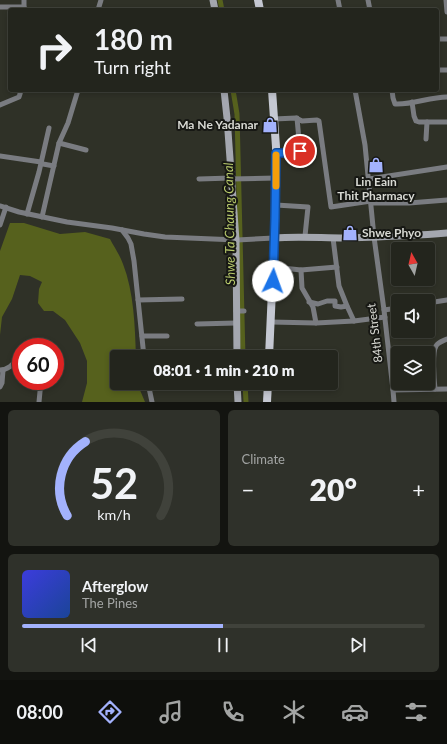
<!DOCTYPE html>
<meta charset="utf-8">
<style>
body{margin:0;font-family:Lato,sans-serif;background:#2f312a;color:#f1f3f6;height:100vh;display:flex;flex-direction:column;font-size:15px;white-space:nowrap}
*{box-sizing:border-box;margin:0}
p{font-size:13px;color:#a3a5a4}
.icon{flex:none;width:22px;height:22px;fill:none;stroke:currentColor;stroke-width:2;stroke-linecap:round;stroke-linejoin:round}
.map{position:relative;height:402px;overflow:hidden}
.drawer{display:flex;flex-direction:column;gap:8px;padding:8px;background:#131410;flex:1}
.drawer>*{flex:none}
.banner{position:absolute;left:8px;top:8px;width:431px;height:84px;border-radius:4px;box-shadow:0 2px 6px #0003,0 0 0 1px #40423b;background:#23251d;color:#f1f3f6;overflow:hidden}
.needle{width:26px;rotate:352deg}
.tools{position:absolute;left:391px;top:242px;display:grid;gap:8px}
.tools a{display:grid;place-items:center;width:44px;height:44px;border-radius:4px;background:#23251d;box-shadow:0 2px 6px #0003,0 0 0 1px #40423b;font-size:20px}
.speed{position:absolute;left:12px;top:338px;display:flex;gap:8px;font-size:20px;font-weight:700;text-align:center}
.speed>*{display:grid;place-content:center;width:52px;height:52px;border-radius:50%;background:#23251d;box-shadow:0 2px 6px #0003,0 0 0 1px #40423b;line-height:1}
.speed .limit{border:6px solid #d22;background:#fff;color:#111}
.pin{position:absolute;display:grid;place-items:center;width:34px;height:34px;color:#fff;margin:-17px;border:2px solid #fff;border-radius:50%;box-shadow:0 1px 4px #0007}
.me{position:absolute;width:44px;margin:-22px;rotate:3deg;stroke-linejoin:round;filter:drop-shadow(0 0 3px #0008)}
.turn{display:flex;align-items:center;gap:14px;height:84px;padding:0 20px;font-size:18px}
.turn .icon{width:52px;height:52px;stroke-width:2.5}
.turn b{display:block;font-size:28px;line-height:34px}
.big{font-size:30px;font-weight:800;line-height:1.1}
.drawer .card{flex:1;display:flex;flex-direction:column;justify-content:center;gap:6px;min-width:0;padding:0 14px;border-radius:6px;background:#2f312a}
.drawer .dial{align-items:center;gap:0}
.dial svg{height:104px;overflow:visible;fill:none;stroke:#40423b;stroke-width:7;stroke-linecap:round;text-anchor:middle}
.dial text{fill:#f1f3f6;stroke:none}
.song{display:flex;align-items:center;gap:12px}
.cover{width:48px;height:48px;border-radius:6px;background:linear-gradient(135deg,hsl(240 70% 55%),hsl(220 70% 35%))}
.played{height:4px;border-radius:2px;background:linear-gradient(90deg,#a3b2fd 50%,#40423b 50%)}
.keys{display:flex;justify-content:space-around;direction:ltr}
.heat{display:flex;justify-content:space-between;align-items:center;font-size:22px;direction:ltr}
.drawer .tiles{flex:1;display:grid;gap:8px;grid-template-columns:1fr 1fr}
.card:last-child{grid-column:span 2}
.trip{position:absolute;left:110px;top:350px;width:228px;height:40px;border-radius:4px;background:#23251d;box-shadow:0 2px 6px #0003,0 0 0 1px #40423b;font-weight:800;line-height:40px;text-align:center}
.dock{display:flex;height:64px;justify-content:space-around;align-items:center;background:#0e0f0c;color:#a3a5a4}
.dock .icon{width:28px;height:28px}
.dock .current{color:#a3b2fd}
.dock b{font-size:18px;color:#f1f3f6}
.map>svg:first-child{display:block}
.water{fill:#56611d}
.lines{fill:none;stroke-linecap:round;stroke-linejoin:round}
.canal{stroke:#56611d;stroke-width:5}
.street{stroke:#7a7c81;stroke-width:5}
.secondary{stroke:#a4a7af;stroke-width:7}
.primary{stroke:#c5c8d2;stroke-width:8}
.route-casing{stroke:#114b97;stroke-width:10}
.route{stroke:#1a73e8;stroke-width:7}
.slow{stroke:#f59e0b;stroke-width:7}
.labels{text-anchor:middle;stroke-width:4;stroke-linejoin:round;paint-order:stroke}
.poi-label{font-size:12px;font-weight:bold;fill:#d8d9d3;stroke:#171814;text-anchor:end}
.street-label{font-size:12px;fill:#d8d9d3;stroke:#171814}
.water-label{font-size:13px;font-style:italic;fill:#b9cb6c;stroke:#171814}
</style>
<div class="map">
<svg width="447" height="402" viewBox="0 0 447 402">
<rect width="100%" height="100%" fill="#2f3127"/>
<!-- water -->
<path class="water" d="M10 223H24L60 234 85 232 110 239C114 247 120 255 123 264 134 292 135 327 136 357H117V383H137L145 402H82L87 383V361L80 343 65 320 53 311H44L38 303 39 289 42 282 30 276 20 275 12 299 2 317 0 335V251Z"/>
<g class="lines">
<!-- canal -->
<g class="canal">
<path d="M220 0 222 10"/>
<path d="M233 90 237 114 243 357"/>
<path d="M245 383 246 402"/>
</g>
<!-- street -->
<g class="street">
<path d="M24 0V9"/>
<path d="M338 0 340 10"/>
<path d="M368 0 370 10"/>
<path d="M446 0 447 12"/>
<path d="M0 7H24"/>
<path d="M98 10 101 0"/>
<path d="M437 39H447"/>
<path d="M437 70H447"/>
<path d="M355 90 365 145 374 237 384 310 393 390 394 402"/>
<path d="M392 90 393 98 395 104C413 105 429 97 447 97"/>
<path d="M412 102 414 116 416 121 419 122H447"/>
<path d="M0 105 19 97 20 94 21 90"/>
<path d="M274 119 296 118 302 121 317 120 319 121 331 207 371 201"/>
<path d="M426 139 427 122"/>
<path d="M59 143 86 150"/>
<path d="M276 153H297L300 151 297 118"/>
<path d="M0 156 41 162 43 164 54 166"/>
<path d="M199 179 231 178"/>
<path d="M231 179 276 178"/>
<path d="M369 179 447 167"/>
<path d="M371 203H409L447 200"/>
<path d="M276 205 308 207 305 236"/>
<path d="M0 206 19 212 67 222 112 228 144 234 165 237 237 240 274 238"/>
<path d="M27 214 39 172 49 128"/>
<path d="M42 217 59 143 68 123 78 90"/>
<path d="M0 225 6 207"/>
<path d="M122 230 128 238 131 244 134 261 144 357"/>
<path d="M333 238 339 286 347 306 354 321"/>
<path d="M273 267 301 270 337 267"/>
<path d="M301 270 302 288 313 307 316 323 354 321 385 317"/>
<path d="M138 300 182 299"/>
<path d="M309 302 318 304 327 301H335V306L341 307 347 306"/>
<path d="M428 303 447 300"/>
<path d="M384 310 398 308"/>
<path d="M236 311H244"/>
<path d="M271 322 316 323"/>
<path d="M197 324 236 323"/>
<path d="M142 336H167"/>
<path d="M0 370C9 370 15 362 21 356"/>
<path d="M148 383 152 402"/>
<path d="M0 387 2 383 3 370"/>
<path d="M435 389C434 380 432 352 436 346 438 342 443 341 447 339"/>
<path d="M393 390 447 389"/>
<path d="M39 402 41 381"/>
</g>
<!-- secondary -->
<g class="secondary">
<path d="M213 0 215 10"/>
<path d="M224 90 227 118 236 240 237 357"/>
<path d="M274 238C298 236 321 238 345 238 379 237 413 236 447 233"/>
<path d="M237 383 238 402"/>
</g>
<!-- primary -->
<g class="primary">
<path d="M258 0 260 10"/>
<path d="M269 357 276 201V147L272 90"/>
<path d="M267 402 268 383"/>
</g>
</g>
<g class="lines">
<defs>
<path id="route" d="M273 281 275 218 276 153H297L300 151"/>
</defs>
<!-- route casing -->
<use href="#route" class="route-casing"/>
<!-- route -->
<use href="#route" class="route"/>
<!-- slow -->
<path class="slow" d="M276 186V155"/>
</g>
<!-- icons -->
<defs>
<symbol id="shop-bare" viewBox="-9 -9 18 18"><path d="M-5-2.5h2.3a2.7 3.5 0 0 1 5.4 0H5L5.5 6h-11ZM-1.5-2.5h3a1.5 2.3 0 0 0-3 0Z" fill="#a3b2fd" stroke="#171814" stroke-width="2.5" paint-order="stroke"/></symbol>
</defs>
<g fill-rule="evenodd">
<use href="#shop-bare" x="259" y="114" width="22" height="22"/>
<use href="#shop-bare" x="365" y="154" width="22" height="22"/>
<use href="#shop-bare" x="339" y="222" width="22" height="22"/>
</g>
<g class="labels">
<!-- poi labels -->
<g class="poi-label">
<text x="258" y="129">Ma Ne Yadanar</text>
<text x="376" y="186" text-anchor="middle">Lin Eain<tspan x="376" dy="14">Thit Pharmacy</tspan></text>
<text x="362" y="237" text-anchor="start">Shwe Phyo</text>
</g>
<!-- street labels -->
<g class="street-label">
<text transform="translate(375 333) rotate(-97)" y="4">84th Street</text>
</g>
<!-- water labels -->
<g class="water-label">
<text transform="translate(229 224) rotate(-91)" y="5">Shwe Ta Chaung Canal</text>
</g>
</g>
</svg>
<div class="tools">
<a><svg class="needle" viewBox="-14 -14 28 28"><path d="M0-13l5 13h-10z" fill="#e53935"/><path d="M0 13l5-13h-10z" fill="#a3a5a4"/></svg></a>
<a><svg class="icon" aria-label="sound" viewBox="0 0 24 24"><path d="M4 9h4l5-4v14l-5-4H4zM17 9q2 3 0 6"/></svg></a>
<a><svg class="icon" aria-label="layers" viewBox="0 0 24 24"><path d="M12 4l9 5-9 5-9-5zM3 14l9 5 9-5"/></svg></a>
</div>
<div class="speed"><div class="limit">60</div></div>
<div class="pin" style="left:300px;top:151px;background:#d93025"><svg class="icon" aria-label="arrive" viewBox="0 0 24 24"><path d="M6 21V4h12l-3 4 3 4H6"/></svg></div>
<svg class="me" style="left:273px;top:281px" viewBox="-20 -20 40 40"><circle r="19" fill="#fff"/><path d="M0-13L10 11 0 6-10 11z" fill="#1a73e8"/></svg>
<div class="trip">08:01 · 1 min · 210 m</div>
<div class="banner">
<div class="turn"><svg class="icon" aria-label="right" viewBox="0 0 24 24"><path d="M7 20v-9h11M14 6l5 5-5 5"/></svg><div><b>180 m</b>Turn right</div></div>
</div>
</div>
<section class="drawer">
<div class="tiles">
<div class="card dial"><svg viewBox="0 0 100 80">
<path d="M14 69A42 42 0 1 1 86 69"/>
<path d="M14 69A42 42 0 0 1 28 12" stroke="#a3b2fd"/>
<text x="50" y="56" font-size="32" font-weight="700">52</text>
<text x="50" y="72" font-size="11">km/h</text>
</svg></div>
<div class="card"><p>Climate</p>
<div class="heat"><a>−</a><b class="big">20°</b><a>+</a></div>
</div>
<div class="card">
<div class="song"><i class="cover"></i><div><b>Afterglow</b><p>The Pines</p></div></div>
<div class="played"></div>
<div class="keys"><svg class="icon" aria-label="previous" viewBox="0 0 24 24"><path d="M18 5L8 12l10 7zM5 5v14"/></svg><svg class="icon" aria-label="pause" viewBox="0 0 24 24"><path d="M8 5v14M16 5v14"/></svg><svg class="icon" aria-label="next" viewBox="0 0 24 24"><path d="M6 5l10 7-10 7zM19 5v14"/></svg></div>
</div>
</div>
</section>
<nav class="dock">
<b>08:00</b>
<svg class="icon current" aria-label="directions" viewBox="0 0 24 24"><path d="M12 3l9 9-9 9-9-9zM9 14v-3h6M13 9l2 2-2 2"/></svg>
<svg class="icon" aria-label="music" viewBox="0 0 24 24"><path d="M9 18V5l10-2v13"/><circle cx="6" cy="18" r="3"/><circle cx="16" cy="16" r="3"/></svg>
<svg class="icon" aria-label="phone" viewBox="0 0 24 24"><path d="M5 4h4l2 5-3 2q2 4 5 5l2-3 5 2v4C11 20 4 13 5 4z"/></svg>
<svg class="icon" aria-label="climate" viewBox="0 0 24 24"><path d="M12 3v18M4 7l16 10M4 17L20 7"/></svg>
<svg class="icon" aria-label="car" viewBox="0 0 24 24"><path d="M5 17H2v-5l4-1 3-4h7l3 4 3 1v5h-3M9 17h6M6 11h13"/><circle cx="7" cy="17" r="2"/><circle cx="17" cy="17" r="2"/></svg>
<svg class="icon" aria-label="filters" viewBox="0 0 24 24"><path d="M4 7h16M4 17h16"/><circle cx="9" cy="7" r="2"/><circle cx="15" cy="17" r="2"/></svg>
</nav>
